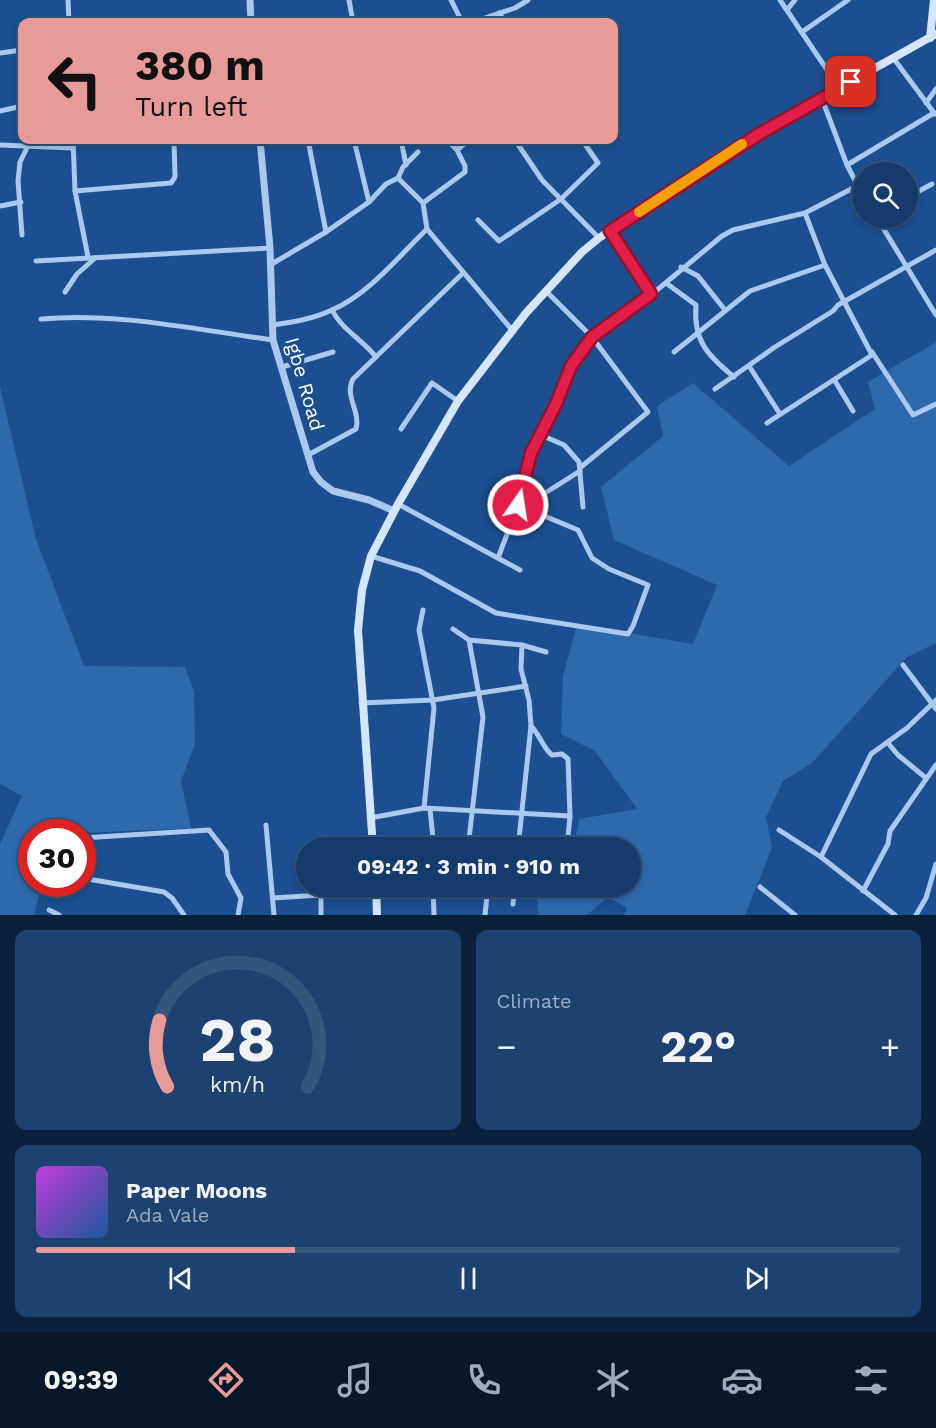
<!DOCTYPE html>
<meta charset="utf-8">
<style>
body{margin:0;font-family:"Work Sans",sans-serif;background:#1d4271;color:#f1f3f6;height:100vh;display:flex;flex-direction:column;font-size:22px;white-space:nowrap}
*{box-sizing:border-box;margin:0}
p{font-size:20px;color:#9dadc1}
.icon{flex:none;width:33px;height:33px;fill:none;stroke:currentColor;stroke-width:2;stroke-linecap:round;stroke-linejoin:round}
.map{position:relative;height:915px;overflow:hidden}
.side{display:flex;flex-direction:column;gap:15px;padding:15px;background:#0b203b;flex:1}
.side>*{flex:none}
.guide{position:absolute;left:18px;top:18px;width:600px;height:126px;border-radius:12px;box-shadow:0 3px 9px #0003,0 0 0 2px #33557e;background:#e69b98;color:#111;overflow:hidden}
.buttons{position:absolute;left:852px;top:162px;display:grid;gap:12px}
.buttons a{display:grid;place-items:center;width:66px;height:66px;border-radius:50%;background:#143b6b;box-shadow:0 3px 9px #0003,0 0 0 2px #33557e;font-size:30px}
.speed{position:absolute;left:18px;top:819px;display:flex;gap:12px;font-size:30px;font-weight:700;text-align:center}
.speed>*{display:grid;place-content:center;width:78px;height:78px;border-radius:50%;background:#143b6b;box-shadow:0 3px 9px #0003,0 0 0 2px #33557e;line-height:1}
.speed .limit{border:9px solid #d22;background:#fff;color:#111}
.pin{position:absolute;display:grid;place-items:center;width:51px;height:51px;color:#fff;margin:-26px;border-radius:12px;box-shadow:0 3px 9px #0006}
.me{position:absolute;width:66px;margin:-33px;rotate:13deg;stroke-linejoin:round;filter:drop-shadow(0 0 4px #0008)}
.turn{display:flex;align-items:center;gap:21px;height:126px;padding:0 18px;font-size:27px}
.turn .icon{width:78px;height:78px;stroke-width:2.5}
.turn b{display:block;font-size:42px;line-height:51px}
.big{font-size:45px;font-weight:700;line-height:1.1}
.side .tile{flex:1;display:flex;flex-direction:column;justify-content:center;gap:9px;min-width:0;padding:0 21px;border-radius:12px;background:#1d4271}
.side .dial{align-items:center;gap:0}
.dial svg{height:156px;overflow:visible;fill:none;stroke:#33557e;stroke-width:7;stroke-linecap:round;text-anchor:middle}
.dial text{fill:#f1f3f6;stroke:none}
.song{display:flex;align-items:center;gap:18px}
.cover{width:72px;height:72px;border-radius:9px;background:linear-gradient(135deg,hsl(290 70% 55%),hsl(210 70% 35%))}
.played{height:6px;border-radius:3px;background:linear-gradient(90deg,#e69b98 30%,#33557e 30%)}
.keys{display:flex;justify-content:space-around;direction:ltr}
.heat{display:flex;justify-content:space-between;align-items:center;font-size:33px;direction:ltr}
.side .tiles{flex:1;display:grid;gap:15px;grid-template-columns:1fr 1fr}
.tile:last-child{grid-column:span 2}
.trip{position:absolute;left:296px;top:837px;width:345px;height:60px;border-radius:30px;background:#143b6b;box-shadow:0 3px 9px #0003,0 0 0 2px #33557e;font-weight:700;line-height:60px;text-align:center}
.dock{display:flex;height:96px;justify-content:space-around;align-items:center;background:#08182b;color:#9dadc1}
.dock .icon{width:42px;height:42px}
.dock .selected{color:#e69b98}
.dock b{font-size:27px;color:#f1f3f6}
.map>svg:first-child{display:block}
.green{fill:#2e69ad}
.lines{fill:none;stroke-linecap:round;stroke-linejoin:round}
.minor{stroke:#a9c9ee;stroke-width:5}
.tertiary{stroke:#a9c9ee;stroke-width:7}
.secondary{stroke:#d6e6fa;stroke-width:8}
.route-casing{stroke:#92132f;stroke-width:15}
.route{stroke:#e11d48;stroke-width:10}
.slow{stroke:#f59e0b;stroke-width:10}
.labels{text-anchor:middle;stroke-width:6;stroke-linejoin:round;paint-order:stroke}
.street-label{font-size:20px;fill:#fff;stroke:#1b4f8f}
</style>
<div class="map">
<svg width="936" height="915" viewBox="0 0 936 915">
<rect width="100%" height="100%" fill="#1b4f8f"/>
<!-- green -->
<g class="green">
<path d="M936 342V643L907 657 812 763 783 781 766 817 772 848 745 915H624L627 908 608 897 587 915H538L537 888 630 886V848L574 847 579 819 637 809 595 751 561 734 563 676 577 624 693 644 717 585 614 540 601 487 663 436 657 406 693 383 789 466 875 409 868 382Z"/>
<path d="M0 387 36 539 84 666 185 667 194 691 195 744 181 781 191 828 83 833 32 832V884H42L34 915H0V844L22 796 0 784Z"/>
</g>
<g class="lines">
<!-- minor -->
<g class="minor">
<path d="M68 0 69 22"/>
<path d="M349 0 353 22"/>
<path d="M451 0 462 22"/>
<path d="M780 0 840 89"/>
<path d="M787 10 795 0"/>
<path d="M499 13 505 22"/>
<path d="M473 22 515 8 528 0"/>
<path d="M802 32 848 0"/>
<path d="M0 53 22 50"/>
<path d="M894 59 935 114"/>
<path d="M822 99 847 165 862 194"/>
<path d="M926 103 936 89"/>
<path d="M0 111 22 106"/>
<path d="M73 140 75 191 88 257"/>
<path d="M308 140 326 232"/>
<path d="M354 140 369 202"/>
<path d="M401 140 406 165"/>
<path d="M447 140 457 150"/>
<path d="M515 140 542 180 599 238"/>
<path d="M0 145 73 148"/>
<path d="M847 165 934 113"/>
<path d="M398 178 423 203 427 229 512 330"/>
<path d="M75 191 171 183 175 177 174 140"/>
<path d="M908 197 932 184"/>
<path d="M423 203 465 172V166L457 150 469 140"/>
<path d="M0 206 21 202"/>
<path d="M877 218 936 315"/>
<path d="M478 220 499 241 561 199 598 163 582 140"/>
<path d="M611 231 651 294"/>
<path d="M22 235 18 181 20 162 27 148"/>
<path d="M36 261 270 248"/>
<path d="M270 265 326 232 369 202 386 184 398 178 403 167 418 152"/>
<path d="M681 267 698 276 725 310"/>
<path d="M666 283 696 305C693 340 707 355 734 377"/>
<path d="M546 291 592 337 648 412 581 467"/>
<path d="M65 292 77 274 94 259"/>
<path d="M332 310C342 330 362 339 376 357"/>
<path d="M41 319C117 312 197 330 273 340"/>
<path d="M273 325C293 322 313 319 332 310 369 294 398 257 427 229"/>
<path d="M674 352 750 291 825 265"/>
<path d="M872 352 913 415 936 404"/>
<path d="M749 366 780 414"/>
<path d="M282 367 333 352"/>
<path d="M835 381 853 411"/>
<path d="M715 389 775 347 833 311 838 305 936 250"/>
<path d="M767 423 872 355 825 265 805 213"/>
<path d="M401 429 432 383 458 401"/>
<path d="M541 435 564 445 579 462 583 507"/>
<path d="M308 455 356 429C361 412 344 396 353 379L463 273"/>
<path d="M398 504 520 570"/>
<path d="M523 507 580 471"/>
<path d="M371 556 420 571 496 613 628 634 633 626 648 585 609 569 592 558 578 530 518 505"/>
<path d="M498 558 522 495 531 453 556 404 571 365 592 337 639 305 722 236 733 230 805 213 857 186"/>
<path d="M423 610 419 630 434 708 424 808"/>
<path d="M453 629 469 640 522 645 521 669 529 700 531 726 518 848"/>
<path d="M522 645 546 652"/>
<path d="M903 665 936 709"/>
<path d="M361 703 433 700 526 686"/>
<path d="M531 726C540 735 543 748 552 755L562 754 568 759 570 816 567 846"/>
<path d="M888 743 898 755 926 778"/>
<path d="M430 809 434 848"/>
<path d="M370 818 424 808 570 816"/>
<path d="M266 825 274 915"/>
<path d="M779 830 821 857 895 915"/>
<path d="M82 838 209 830 226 852 228 874 241 898 238 915"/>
<path d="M322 848 326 845 353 848"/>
<path d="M468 848 483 717 469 640"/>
<path d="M821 857 871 754 907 728 936 700"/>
<path d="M82 878 164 892 172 898 184 915"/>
<path d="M433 886 434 915"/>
<path d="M760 887 795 915"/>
<path d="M863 891 888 844 890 831 936 765"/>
<path d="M273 898 321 895"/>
<path d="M513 904 515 886"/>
<path d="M49 910 59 915"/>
<path d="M321 915V886"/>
<path d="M485 915 488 886"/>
<path d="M916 915 926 898 936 864"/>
</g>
<!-- tertiary -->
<g class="tertiary">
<path d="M250 0 251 22"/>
<path d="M260 140 270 248 273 340 313 472 321 482 333 491 369 500 394 511"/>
</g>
<!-- secondary -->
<g class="secondary">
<path d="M930 38 934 0"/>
<path d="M373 848 358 630 362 590 371 556 398 504 458 401 526 313 582 252 599 238 759 133 936 34"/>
<path d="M376 886 377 915"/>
</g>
</g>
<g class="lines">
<defs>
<path id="route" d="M518 505 531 453 556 404 571 366 592 337 651 294 610 231 759 134 851 82"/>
</defs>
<!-- route casing -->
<use href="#route" class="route-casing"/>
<!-- route -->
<use href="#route" class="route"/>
<!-- slow -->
<path class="slow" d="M639 212 742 144"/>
</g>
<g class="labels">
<!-- street labels -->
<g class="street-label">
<text transform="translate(305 384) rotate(74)" y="7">Igbe Road</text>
</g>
</g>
</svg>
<div class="buttons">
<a><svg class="icon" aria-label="search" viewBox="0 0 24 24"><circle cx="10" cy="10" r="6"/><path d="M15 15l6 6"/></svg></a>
</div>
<div class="speed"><div class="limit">30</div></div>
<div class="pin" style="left:851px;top:82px;background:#d93025"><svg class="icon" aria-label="arrive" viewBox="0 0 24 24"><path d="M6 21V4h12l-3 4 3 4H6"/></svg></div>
<svg class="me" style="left:518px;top:505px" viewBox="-20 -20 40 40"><circle r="17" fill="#e11d48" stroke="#fff" stroke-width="3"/><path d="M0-11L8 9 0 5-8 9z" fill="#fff"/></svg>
<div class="trip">09:42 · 3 min · 910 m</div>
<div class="guide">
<div class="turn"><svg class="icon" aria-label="left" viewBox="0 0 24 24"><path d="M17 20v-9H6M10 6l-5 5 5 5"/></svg><div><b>380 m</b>Turn left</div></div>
</div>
</div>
<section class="side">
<div class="tiles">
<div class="tile dial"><svg viewBox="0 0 100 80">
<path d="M14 69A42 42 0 1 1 86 69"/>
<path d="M14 69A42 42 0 0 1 10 35" stroke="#e69b98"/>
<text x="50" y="56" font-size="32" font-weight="700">28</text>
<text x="50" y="72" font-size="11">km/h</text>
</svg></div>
<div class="tile"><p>Climate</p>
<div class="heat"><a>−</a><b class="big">22°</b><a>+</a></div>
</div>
<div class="tile">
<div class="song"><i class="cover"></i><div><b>Paper Moons</b><p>Ada Vale</p></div></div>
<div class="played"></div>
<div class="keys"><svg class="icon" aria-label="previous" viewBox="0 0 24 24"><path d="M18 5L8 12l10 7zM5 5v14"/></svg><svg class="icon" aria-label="pause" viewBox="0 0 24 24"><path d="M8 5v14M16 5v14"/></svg><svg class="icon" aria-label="next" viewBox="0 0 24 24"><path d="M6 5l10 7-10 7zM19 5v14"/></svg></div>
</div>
</div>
</section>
<nav class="dock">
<b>09:39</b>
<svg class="icon selected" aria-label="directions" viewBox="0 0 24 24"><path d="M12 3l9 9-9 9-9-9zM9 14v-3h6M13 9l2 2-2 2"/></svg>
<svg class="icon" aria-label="music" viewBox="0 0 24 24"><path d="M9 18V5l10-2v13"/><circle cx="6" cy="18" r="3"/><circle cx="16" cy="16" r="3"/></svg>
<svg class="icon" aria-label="phone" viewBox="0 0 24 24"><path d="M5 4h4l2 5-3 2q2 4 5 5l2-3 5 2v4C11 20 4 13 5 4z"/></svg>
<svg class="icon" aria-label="climate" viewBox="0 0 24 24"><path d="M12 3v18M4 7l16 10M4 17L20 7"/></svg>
<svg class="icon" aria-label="car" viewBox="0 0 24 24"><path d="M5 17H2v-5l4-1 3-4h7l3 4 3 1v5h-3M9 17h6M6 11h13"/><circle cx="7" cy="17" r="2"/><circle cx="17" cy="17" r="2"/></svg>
<svg class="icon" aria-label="filters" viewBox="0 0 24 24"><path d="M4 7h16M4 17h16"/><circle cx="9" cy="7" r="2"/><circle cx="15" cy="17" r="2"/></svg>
</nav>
